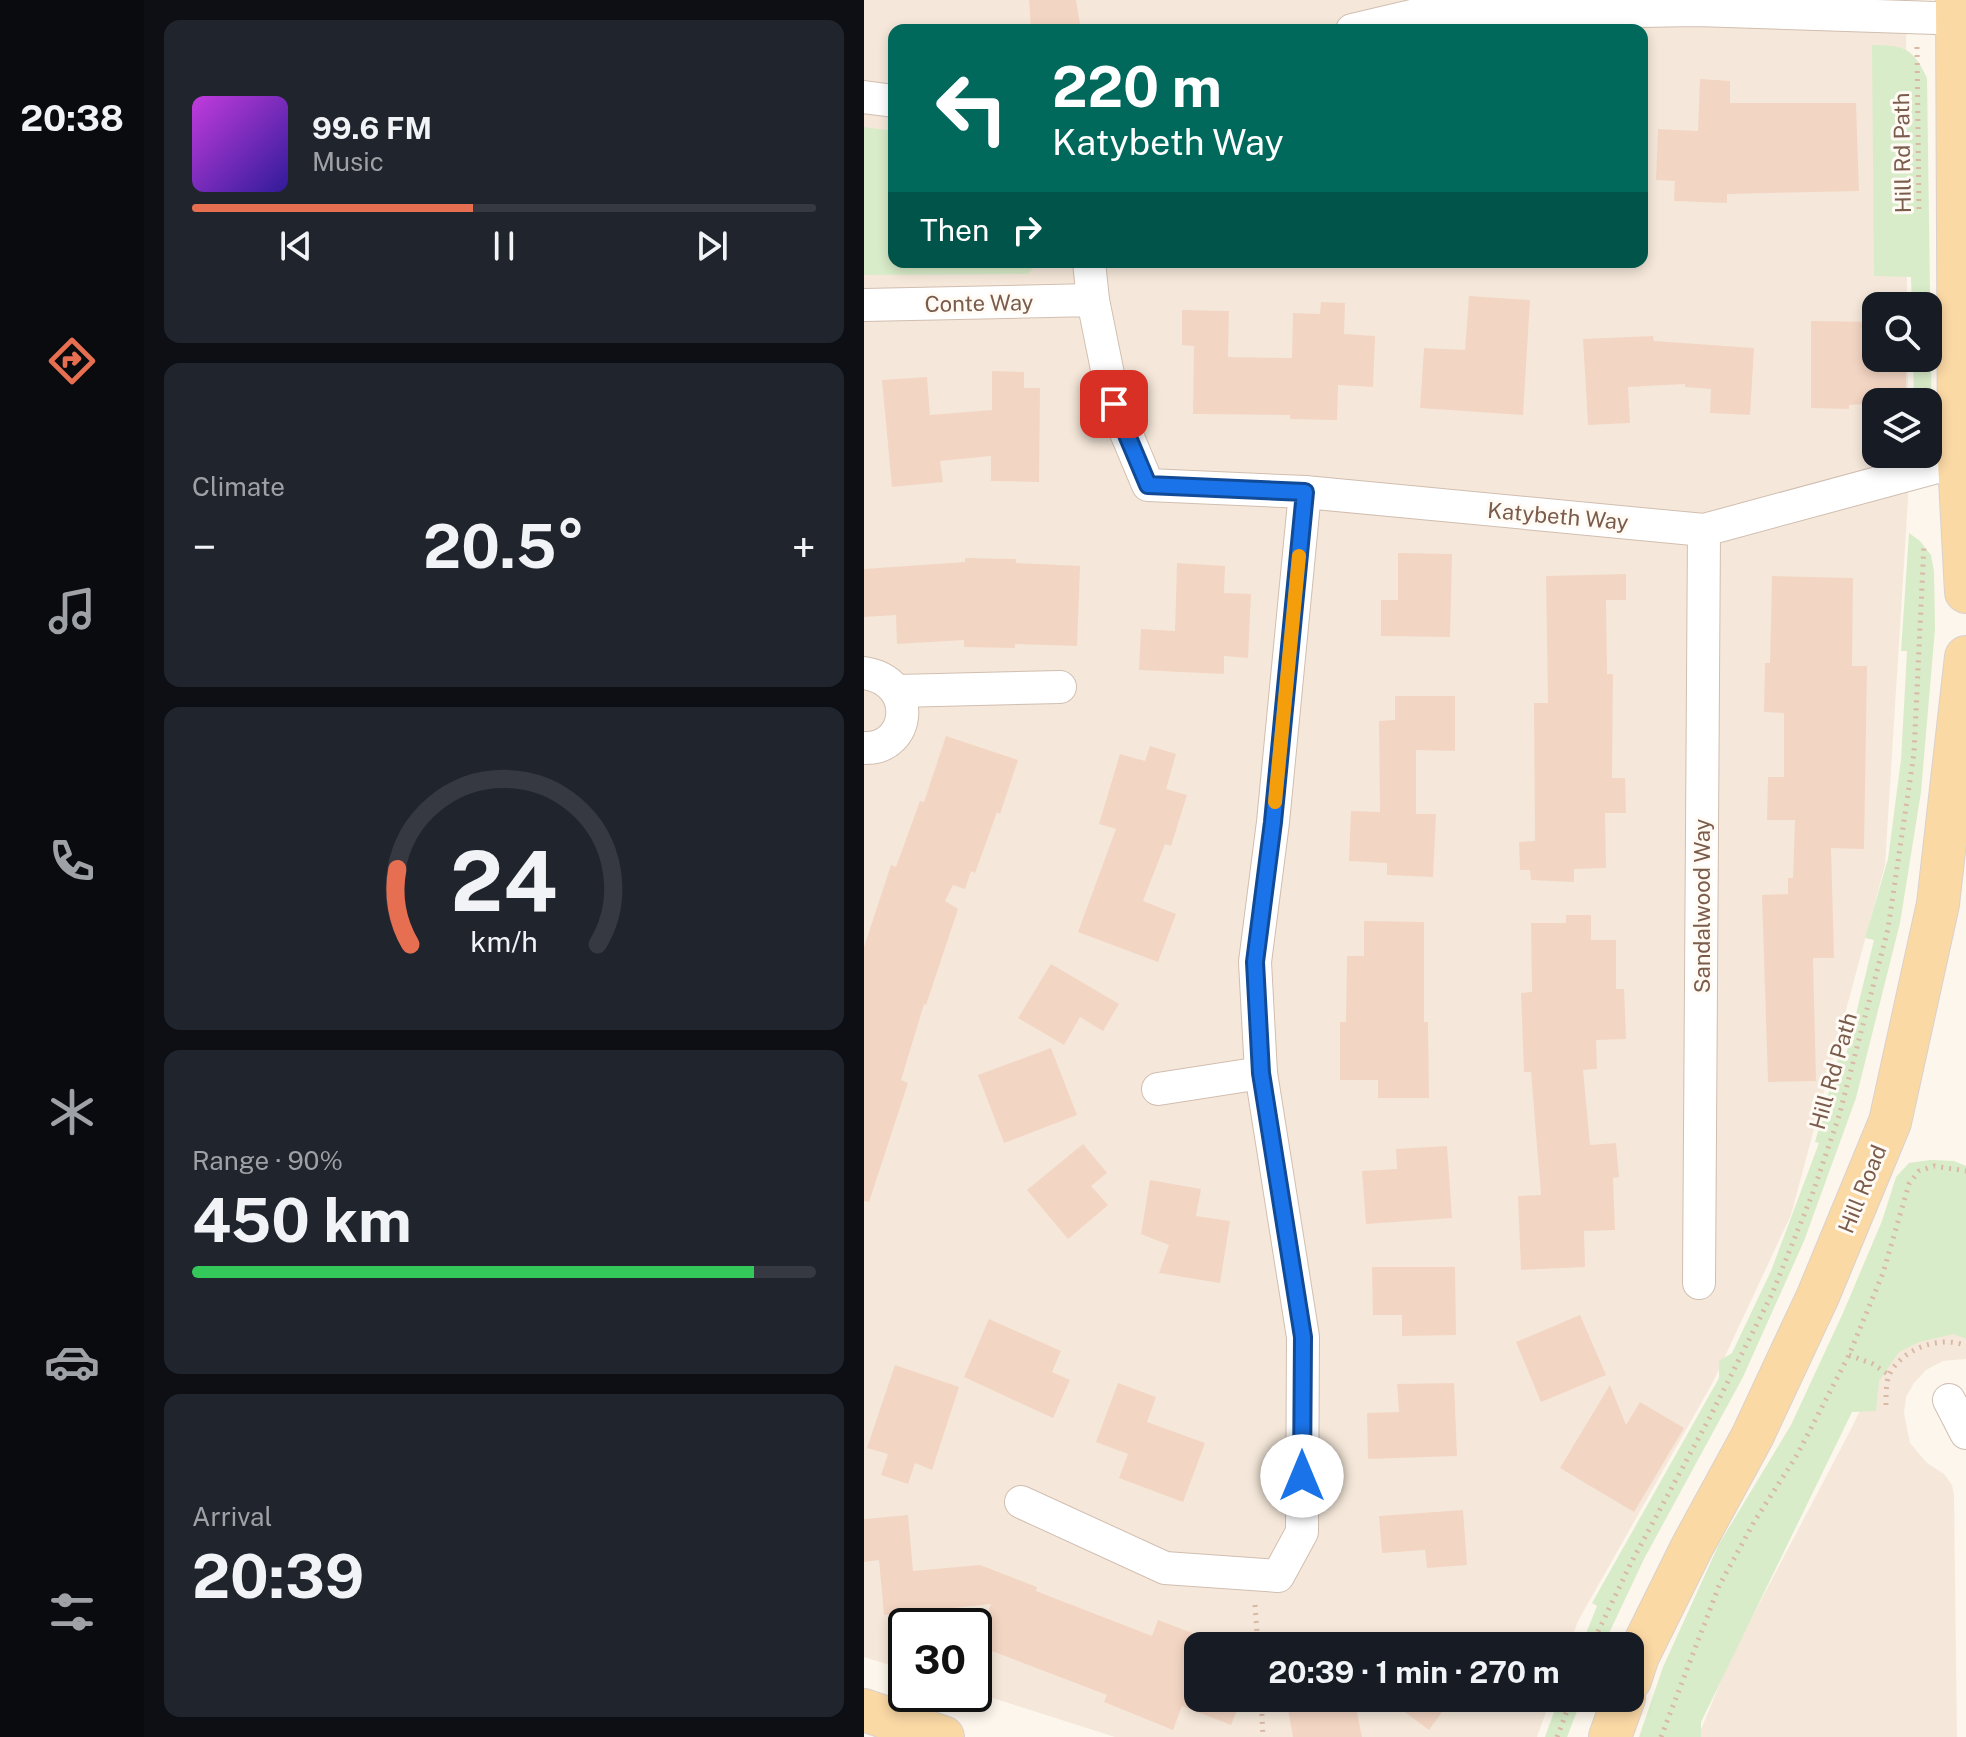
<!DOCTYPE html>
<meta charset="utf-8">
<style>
body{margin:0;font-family:"Public Sans",sans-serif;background:#20242c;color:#f1f3f6;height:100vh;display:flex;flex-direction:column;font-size:30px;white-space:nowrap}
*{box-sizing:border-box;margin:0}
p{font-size:26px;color:#9ea1a6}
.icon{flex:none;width:44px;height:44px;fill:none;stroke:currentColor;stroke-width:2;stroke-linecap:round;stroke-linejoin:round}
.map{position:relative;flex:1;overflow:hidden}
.side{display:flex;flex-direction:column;gap:20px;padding:20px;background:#0d0f14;width:720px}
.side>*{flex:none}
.banner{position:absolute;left:24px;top:24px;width:760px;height:244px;border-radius:16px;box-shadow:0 4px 12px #0003;background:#00695c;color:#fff;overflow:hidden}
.tools{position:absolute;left:998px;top:292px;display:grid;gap:16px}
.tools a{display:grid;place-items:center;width:80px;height:80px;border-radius:16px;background:#171b24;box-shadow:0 4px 12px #0003;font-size:40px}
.speed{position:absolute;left:24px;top:1608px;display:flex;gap:16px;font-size:40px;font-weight:700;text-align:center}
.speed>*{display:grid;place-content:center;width:104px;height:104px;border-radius:50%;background:#171b24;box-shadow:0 4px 12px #0003;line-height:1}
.speed .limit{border:4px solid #111;border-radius:12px;background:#fff;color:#111}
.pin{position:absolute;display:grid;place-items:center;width:68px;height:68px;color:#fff;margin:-34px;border-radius:16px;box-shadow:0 4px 12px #0006}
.me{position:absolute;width:88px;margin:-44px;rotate:0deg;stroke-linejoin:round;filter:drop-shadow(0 0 6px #0008)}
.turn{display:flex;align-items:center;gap:28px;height:168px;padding:0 32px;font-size:36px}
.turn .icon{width:104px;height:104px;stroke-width:2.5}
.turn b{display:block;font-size:56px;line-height:68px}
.then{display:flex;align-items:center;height:76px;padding:0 32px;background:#0003;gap:16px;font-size:30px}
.big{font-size:60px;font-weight:700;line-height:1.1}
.side .card{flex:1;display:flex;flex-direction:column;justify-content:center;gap:12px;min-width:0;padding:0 28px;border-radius:16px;background:#20242c}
.side .dial{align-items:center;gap:0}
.dial svg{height:208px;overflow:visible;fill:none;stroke:#363941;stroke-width:7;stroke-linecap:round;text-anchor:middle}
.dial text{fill:#f1f3f6;stroke:none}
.song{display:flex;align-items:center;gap:24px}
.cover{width:96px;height:96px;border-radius:12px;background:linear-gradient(135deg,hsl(290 70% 55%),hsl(250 70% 35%))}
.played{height:8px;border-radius:4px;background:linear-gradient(90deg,#e76f51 45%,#363941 45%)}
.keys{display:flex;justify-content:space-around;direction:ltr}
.heat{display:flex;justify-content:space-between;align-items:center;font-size:44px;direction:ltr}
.charge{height:12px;border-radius:6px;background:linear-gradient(90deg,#34c759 90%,#363941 0)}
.trip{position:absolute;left:320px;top:1632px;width:460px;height:80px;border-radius:16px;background:#171b24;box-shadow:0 4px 12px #0003;font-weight:700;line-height:80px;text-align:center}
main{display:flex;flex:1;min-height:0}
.menu{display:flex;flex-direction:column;width:144px;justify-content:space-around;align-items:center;background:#090b0e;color:#9ea1a6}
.menu .icon{width:56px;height:56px}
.menu .active{color:#e76f51}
.menu b{font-size:36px;color:#f1f3f6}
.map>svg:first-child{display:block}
.residential{fill:#f5e8da;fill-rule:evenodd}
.green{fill:#d8ecc9}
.building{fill:#f3d5c3}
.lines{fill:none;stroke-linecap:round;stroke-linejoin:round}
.minor-casing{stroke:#d1beb0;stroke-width:34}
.major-casing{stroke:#dad1cd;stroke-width:44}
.path{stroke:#d9b8a5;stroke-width:5;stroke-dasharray:2 6;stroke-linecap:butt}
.minor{stroke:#fff;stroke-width:32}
.major{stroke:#fbd9a5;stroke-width:42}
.route-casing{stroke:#114b97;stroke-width:20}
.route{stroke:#1a73e8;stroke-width:14}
.slow{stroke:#f59e0b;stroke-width:14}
.labels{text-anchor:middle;stroke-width:6;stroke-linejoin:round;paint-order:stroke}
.street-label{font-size:22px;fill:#7a5c4d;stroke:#fffaf3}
</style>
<main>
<nav class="menu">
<b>20:38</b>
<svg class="icon active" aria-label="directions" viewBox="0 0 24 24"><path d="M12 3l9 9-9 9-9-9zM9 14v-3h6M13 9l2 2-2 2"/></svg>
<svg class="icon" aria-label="music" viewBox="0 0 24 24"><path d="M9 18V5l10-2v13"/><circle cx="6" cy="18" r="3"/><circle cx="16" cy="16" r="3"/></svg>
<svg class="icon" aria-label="phone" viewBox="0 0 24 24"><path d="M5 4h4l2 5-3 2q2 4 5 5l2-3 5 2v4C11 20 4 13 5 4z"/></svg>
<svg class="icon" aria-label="climate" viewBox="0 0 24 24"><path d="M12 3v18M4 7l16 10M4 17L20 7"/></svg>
<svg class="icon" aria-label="car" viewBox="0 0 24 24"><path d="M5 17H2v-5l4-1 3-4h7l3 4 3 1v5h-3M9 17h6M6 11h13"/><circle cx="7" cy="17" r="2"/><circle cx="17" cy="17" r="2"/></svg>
<svg class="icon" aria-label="filters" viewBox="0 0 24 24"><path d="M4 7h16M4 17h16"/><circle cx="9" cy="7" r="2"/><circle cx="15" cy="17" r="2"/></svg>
</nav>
<section class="side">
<div class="card">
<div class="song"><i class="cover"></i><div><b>99.6 FM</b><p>Music</p></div></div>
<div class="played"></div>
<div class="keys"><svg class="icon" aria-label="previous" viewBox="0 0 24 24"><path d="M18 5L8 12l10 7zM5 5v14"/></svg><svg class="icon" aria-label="pause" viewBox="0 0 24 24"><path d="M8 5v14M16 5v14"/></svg><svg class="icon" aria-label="next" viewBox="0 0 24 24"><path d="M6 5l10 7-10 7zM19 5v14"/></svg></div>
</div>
<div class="card"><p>Climate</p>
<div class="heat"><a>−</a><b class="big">20.5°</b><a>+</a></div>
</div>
<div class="card dial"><svg viewBox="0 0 100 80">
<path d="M14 69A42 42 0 1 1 86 69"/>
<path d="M14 69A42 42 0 0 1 9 40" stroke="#e76f51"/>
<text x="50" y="56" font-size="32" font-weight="700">24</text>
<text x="50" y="72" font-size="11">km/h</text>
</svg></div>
<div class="card"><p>Range · 90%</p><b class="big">450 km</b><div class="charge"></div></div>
<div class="card"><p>Arrival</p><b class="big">20:39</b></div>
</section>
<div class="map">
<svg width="1102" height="1737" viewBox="0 0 1102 1737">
<rect width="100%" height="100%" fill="#fdf6ec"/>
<!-- residential -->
<g class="residential">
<path d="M0 0H1042L1043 306H1012V358H1044V402H1012V454H1044V500L1021 865 927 1215 849 1382 714 1621 705 1646H334V1698H687L673 1737H251L110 1692V1626H42V1670L0 1657ZM30 30H778V262H30Z"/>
<path d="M1102 1195V1359L1079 1361 1062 1370 1050 1383 1042 1397 1040 1413 1046 1443 1063 1463 1080 1474 1088 1485 1090 1495 1093 1737H834L865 1661 986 1431Z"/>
</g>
<!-- green -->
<g class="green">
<path d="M1008 45C1040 45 1049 48 1063 78L1068 434 1064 448V402H1050L1049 358H1064V306H1048L1047 277 1010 276Z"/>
<path d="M0 127 30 131V262H174L164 274 0 275Z"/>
<path d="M1045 533 1056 541 1067 555 1070 571 1071 629 1057 792 1036 923 992 1098 940 1241 879 1377 780 1559 739 1646H717L733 1606 728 1603 855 1378V1361L868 1353 907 1271 955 1143 951 1142 975 1055H982L1010 940 1001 938 1024 859 1037 760 1043 651H1037Z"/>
<path d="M1066 1160 1090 1161 1102 1166V1339L1090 1334 1055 1342 1035 1352 1015 1381 1012 1411 988 1412 837 1722V1737H775L799 1667 855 1544 927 1425 979 1313 1018 1221 1032 1177 1045 1163Z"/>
<path d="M695 1698H718L703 1737H681Z"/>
</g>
<!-- building -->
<g class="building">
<path d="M165 0H212L217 30H167Z"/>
<path d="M836 79 866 81V103H992L995 191 863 194V203L810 201 811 181 792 180 794 129 834 131Z"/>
<path d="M605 296 666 300 659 415 556 408 560 348 601 350Z"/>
<path d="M457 302 481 303 480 334 511 336 509 387 474 385 473 420 426 419V415L329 414 330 346 318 345V310L365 311 364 357 428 358 429 313 456 314Z"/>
<path d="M947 321 1012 322V358H1042V402L985 405V409L947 408Z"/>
<path d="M789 336 790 341 890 348 886 415 846 413 847 389 821 387V384L764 387 766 423 724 425 719 339Z"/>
<path d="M128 371 160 372V388H176L175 482 127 481V456L76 461 79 482 28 487 18 380 63 377 66 415 128 410Z"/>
<path d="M534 553 588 554 586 637 517 636V600H534Z"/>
<path d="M101 558 152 559V563L216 566 213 646 151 644V648L100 647V640L33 644 32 615 0 617V569L101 562Z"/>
<path d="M313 563 361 566 360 593 387 594 384 658 360 656V674L275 670 277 629 311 631Z"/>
<path d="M762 574V600H742L743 674H749L748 778H761L762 813H741L742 868 710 869V882L667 880 666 870H656L655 842 671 841 670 703H684L682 576Z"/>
<path d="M908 576 989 578 988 666H1003L1000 849 967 848 970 958H949L952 1081 904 1082 898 895 924 894V878H929L931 820H903L904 777H920V713L900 712 901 663H906Z"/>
<path d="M531 696H591V751L552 750V814H572L569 877 523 875V863L485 861 487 811 516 812 515 721 531 720Z"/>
<path d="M82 736 154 760 136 814 133 812 111 873 107 871 101 889 89 885 81 901 94 909 62 1005 60 1004 37 1080 44 1083 5 1202 0 1201V947L27 865 32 867 56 801 60 802Z"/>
<path d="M286 746 312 754 302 789 323 795 307 846 301 844 279 901 312 914 294 962 214 932 252 829 235 824 256 754 281 761Z"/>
<path d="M702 915H727V940H752V989H760L762 1039 732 1040 733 1069 719 1070 726 1145 752 1143 755 1177 749 1178 751 1230 720 1231 721 1267 657 1270 654 1196 677 1195 667 1072H660L657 993 668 992 667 923H702Z"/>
<path d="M500 921 560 922V1022H564L565 1098H514V1080H476V1022H482L483 956H500Z"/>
<path d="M187 964 255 1004 239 1031 216 1017 200 1045 154 1018Z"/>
<path d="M187 1048 213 1115 140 1143 114 1075Z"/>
<path d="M219 1144 243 1173 227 1186 244 1205 204 1239 163 1190Z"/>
<path d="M583 1146 588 1218 502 1224 498 1171 533 1169 532 1149Z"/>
<path d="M286 1180 337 1189 332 1216 366 1221 356 1283 295 1273 305 1245 277 1234Z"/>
<path d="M508 1267H591L592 1335 538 1336V1315H509Z"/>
<path d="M716 1315 742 1375 677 1402 652 1342Z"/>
<path d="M125 1319 197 1351 188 1372 206 1380 189 1418 100 1377Z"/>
<path d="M31 1365 95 1387 68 1470 51 1463 44 1484 17 1475 24 1454 3 1448Z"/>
<path d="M254 1383 292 1397 283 1422 341 1443 319 1502 255 1478 264 1454 232 1442Z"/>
<path d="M590 1383 593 1456 504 1459 503 1413 535 1412 533 1384Z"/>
<path d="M746 1385 762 1425 776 1402 820 1428 770 1512 696 1468Z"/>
<path d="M599 1510 603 1565 563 1568 561 1550 518 1553 515 1516Z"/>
<path d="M44 1515 49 1571 116 1565 173 1587 172 1591 288 1636 294 1620 344 1639 341 1646H334V1664L321 1698H378L367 1725 318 1706 309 1730 240 1702 243 1695 112 1645 127 1604 20 1615 15 1560 0 1562V1519Z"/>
<path d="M450 1698H490L498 1737H429L423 1703Z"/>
<path d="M522 1698H588L565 1730Z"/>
</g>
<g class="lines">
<defs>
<g id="minor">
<path d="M488 30 552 15 833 10 1102 19"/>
<path d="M0 97 30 101"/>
<path d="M225 262 229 300"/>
<path d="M0 305 229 300 250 404 284 485 441 492 840 530 1095 461"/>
<path d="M0 673C55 681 47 750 0 748"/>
<path d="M33 691 196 687"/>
<path d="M294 1089 397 1073"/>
<path d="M835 1283 840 530"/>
<path d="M1085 1400 1102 1433"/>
<path d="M157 1502 301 1568 414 1576 438 1532 439 1337 397 1073 391 962 409 822 441 492"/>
</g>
<g id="major">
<path d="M1093 0 1095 461 1102 592"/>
<path d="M766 1680 774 1656 828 1547 888 1437 954 1296 1026 1122 1074 904 1102 657"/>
<path d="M0 1710 79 1737"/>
<path d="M746 1737 760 1698"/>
</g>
</defs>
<!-- minor casing -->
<use href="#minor" class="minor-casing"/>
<!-- major casing -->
<use href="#major" class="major-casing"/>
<!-- path -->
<g class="path">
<path d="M1053 47 1055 213"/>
<path d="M985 1355 1009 1364 1025 1375"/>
<path d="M1022 1405C1022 1396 1022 1387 1024 1378 1034 1350 1076 1334 1102 1346"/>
<path d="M391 1605 394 1646"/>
<path d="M727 1646 767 1563 847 1415 908 1294 948 1195 975 1116 1024 929 1050 753 1060 544"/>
<path d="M397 1698 399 1737"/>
<path d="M693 1737 708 1698"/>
<path d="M797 1737 855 1586 890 1522 933 1455 985 1355 1019 1273 1045 1184 1055 1171 1070 1166 1102 1171"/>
</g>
<!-- minor -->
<use href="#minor" class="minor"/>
<!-- major -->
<use href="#major" class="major"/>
</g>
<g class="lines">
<defs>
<path id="route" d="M250 404 284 485 441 492 409 822 391 962 397 1073 439 1337 438 1476"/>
</defs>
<!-- route casing -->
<use href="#route" class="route-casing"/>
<!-- route -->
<use href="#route" class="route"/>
<!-- slow -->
<path class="slow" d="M411 802 435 556"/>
</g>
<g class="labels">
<!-- street labels -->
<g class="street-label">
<text transform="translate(1038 153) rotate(-91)" y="8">Hill Rd Path</text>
<text transform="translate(115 303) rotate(-1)" y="8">Conte Way</text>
<text transform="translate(694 516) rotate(5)" y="8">Katybeth Way</text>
<text transform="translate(838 906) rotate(-90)" y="8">Sandalwood Way</text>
<text transform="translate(969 1071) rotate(-74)" y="8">Hill Rd Path</text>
<text transform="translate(998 1189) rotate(-68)" y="8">Hill Road</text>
</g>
</g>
</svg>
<div class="tools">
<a><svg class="icon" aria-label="search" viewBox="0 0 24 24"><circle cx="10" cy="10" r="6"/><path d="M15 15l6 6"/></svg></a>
<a><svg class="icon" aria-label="layers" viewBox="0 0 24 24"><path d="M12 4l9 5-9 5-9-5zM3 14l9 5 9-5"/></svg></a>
</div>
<div class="speed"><div class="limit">30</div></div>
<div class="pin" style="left:250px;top:404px;background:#d93025"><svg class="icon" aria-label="arrive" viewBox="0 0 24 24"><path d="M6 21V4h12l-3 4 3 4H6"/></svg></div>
<svg class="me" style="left:438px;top:1476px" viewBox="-20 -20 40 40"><circle r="19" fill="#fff"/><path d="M0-13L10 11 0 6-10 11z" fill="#1a73e8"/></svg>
<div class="trip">20:39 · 1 min · 270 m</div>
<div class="banner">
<div class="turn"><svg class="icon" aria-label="left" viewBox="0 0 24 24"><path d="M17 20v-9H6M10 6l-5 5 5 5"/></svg><div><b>220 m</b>Katybeth Way</div></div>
<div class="then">Then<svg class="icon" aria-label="right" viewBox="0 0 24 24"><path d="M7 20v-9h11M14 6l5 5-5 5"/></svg></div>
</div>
</div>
</main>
